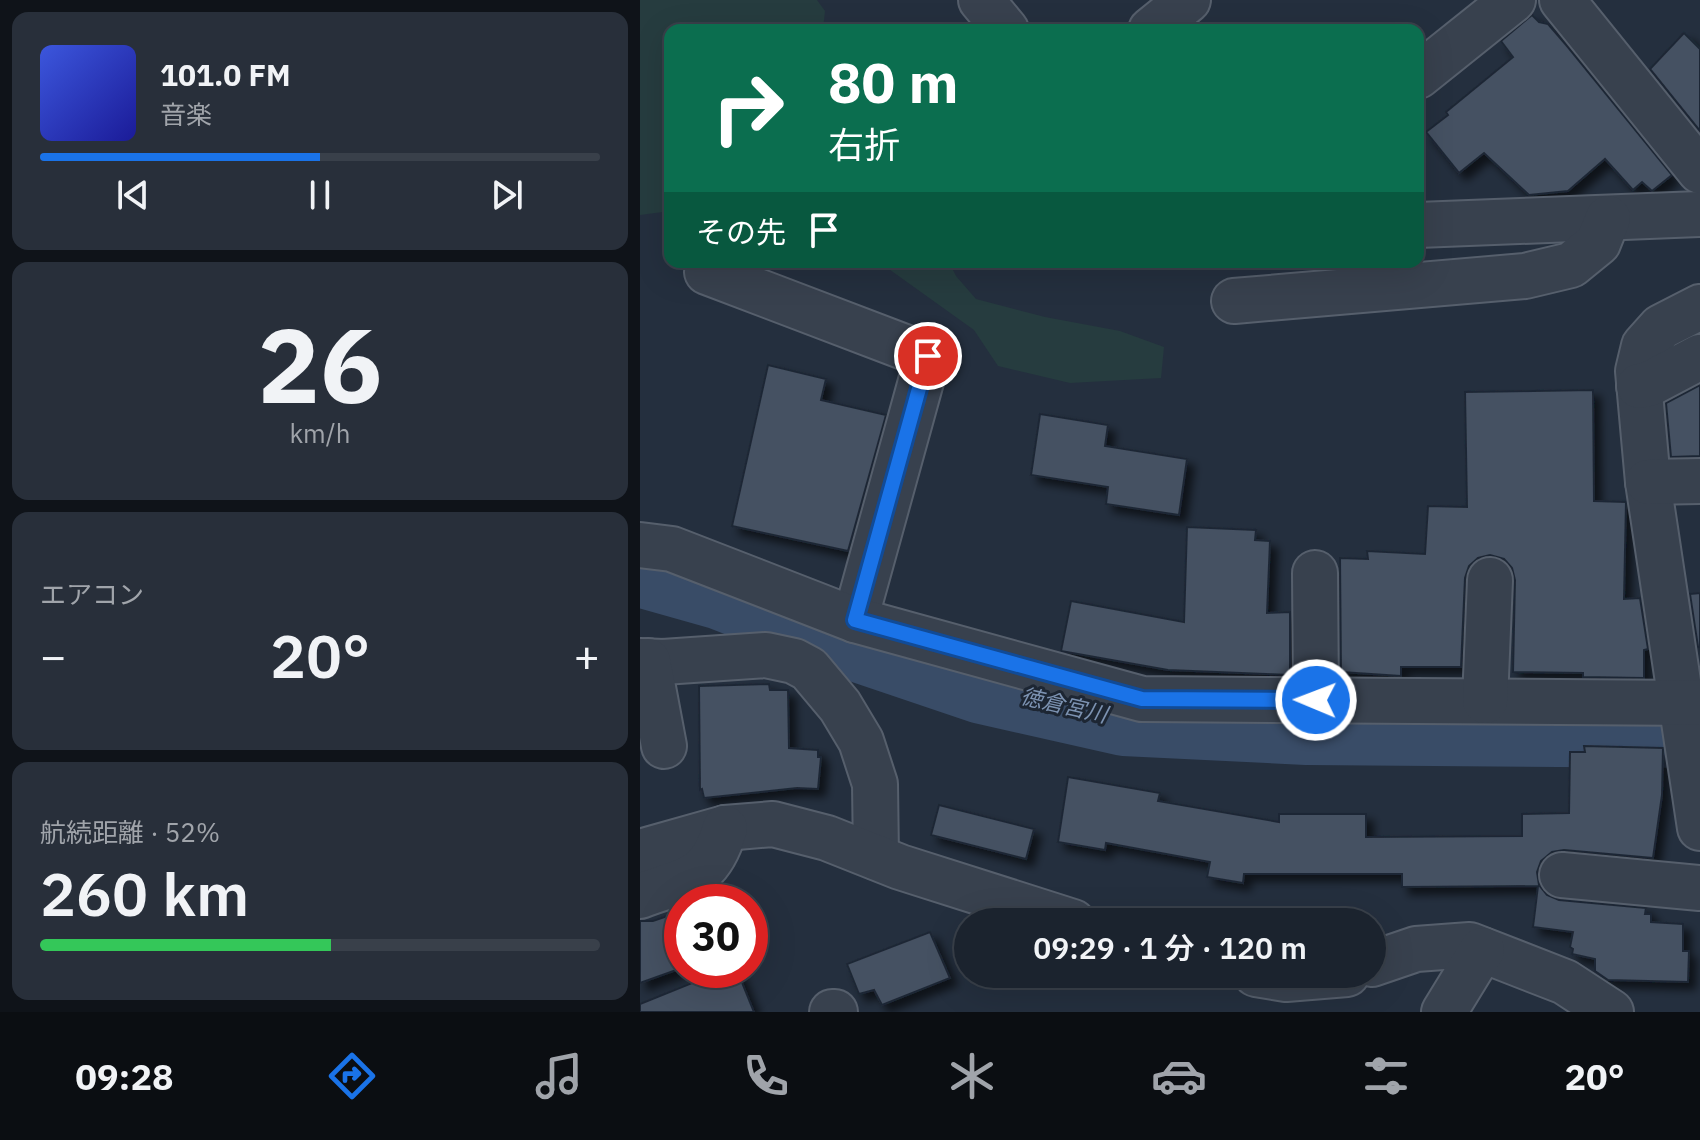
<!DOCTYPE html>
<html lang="ja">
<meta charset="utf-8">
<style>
body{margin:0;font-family:"IBM Plex Sans","Noto Sans JP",sans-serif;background:#282f3a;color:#f1f3f6;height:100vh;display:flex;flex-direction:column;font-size:30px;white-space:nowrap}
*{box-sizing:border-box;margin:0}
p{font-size:26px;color:#a0a4aa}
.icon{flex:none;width:44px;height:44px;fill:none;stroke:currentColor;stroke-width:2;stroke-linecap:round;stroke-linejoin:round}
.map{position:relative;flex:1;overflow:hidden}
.details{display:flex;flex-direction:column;gap:12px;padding:12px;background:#0f1319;width:640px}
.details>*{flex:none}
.banner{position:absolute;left:24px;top:24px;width:760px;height:244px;border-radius:16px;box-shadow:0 8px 32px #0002,0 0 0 2px #39404a;background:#0b6e4f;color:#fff;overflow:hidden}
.speed{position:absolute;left:24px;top:884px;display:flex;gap:16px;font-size:40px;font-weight:700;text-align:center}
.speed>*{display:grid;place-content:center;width:104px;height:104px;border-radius:50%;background:#1b232e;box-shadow:0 8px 32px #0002,0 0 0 2px #39404a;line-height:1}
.speed .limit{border:12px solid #d22;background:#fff;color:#111}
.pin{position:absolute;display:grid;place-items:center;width:68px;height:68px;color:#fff;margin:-34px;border:4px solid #fff;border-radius:50%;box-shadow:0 2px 8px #0007}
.me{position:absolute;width:88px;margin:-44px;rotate:271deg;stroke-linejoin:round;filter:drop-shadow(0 0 6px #0008)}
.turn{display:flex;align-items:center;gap:28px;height:168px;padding:0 32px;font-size:36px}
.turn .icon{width:104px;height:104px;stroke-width:2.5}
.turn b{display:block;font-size:56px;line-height:68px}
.then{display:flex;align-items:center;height:76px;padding:0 32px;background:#0003;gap:16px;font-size:30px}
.big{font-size:60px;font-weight:600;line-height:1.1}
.details .card{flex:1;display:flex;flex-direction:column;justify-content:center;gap:12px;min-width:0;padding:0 28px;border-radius:16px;background:#282f3a}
.details .dial{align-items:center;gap:0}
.dial b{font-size:104px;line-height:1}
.song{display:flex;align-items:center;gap:24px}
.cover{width:96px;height:96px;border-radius:12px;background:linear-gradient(135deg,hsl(230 70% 55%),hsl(240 70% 35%))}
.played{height:8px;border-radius:4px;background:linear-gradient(90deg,#1a73e8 50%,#39404a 50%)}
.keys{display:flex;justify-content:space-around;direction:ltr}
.heat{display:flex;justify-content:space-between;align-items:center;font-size:44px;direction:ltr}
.charge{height:12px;border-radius:6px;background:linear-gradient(90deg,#34c759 52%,#39404a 0)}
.trip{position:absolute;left:314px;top:908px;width:432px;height:80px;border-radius:40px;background:#1b232e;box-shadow:0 8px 32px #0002,0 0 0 2px #39404a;font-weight:600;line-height:80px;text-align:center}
.dock{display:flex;height:128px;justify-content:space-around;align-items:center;background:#0b0e12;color:#a0a4aa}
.dock .icon{width:56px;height:56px}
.dock .on{color:#1a73e8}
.dock b{font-size:36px;color:#f1f3f6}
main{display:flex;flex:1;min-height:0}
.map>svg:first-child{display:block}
.green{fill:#263c3f}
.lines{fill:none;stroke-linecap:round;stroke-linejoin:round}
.river{stroke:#394c67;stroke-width:74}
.building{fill:#455162;stroke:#1f2835;stroke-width:2;filter:url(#shadow)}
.minor-casing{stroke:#565f6c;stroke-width:48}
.minor{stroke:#38414e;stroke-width:44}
.route-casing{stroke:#114b97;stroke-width:20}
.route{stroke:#1a73e8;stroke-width:14}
.labels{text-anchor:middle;stroke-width:6;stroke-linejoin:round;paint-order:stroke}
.water-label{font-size:22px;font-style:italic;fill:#7c92b1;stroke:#1d2633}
</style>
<main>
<section class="details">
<div class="card">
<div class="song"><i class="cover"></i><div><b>101.0 FM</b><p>音楽</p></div></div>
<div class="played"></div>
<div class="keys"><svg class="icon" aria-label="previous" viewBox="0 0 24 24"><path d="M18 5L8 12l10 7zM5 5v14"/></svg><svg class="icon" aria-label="pause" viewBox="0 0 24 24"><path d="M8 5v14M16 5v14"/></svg><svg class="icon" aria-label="next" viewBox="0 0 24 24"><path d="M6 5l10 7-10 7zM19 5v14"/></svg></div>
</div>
<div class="card dial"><b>26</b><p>km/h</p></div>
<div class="card"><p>エアコン</p>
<div class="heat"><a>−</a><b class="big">20°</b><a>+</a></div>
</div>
<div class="card"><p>航続距離 · 52%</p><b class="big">260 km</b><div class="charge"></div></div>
</section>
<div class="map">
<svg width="1060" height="1012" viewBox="0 0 1060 1012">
<defs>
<filter id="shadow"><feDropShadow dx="7" dy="7" stdDeviation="4" flood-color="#0009"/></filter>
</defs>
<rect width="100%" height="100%" fill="#242f3e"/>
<!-- green -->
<g class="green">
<path d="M0 0H177L185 11 183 30H30V211L0 215Z"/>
<path d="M239 262H309L316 276 336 299 405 317 480 331 524 347 521 378 430 383 358 366 334 330Z"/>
</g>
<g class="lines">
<!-- river -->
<path class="river" d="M0 570 81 593 203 640 342 687 484 719 667 728 1060 731"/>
</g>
<!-- building -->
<g class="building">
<path d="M892 15 899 22 908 24 927 46 1032 175 1012 191 1002 182 993 190 965 159 928 191 889 195 844 153 819 173 786 132 808 115 806 112 873 57 861 41Z"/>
<path d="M1044 33 1060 49V131L1010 69Z"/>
<path d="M128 365 186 379 181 400 246 415 208 551 92 526Z"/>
<path d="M1060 385V456L1031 457 1026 403Z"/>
<path d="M953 390 954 501 986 502 984 599 1000 598 1008 649 1004 650V678L943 677V673L873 672 875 580 872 568 864 559 850 555 838 558 829 566 825 578 821 667H761V676L701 672 700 558 728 559 727 551 785 554 788 506 827 507 825 392Z"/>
<path d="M400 414 468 425 465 446 547 459 539 515 466 504 468 487 391 475Z"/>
<path d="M547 527 616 530 615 540 630 541 627 613 650 612V675L528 670 421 651 431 601 544 622Z"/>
<path d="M1060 593V647H1058L1050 594Z"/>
<path d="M129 684 130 690H148L149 748 178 750V757H181L178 789 157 788 64 798 62 789 60 790 59 686Z"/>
<path d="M944 746 1023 748 1022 795 1013 858 924 850 912 852 901 861 897 872 899 885 907 895 919 900 1006 908 1005 914H1011V922L1043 924V951H1049L1048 982 968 980 955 971V959L932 954 933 949 930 947 933 932 893 927 898 886 762 887V874H604L603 883 567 877 570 862 466 843 465 850 418 842 428 777 520 793 518 801 639 822V814H726V837L882 836V814L929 813 930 752H945Z"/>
<path d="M299 805 394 829 386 859 291 835Z"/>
<path d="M42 911V968L0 983V921H13Z"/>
<path d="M290 932 310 978 242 1005 234 990 219 994 207 964Z"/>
<path d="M84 970H97L114 1012H0V1004Z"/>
</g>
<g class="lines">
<defs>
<g id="minor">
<path d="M341 0 366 30"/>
<path d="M922 0 1060 171"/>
<path d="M511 30 548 0"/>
<path d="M778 76 873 0"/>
<path d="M778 225 1060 214"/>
<path d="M67 272 288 356 215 620"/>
<path d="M594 301 885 276 931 265 958 243 968 218"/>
<path d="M1060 307 1021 327 1004 346 998 371 1008 482 1060 828"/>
<path d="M999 386 1009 384 1060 357"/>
<path d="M1008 482 1060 481"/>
<path d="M0 545 32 549 215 620 502 699 1060 703"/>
<path d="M675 573 676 700"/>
<path d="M0 661 23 662 126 655 154 661 169 669 200 706 221 741 235 784 236 857"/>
<path d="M8 661 24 746"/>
<path d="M845 701 850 580"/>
<path d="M0 852 85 828 133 824 187 838 260 867 433 922"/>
<path d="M922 875 1060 888"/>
<path d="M0 896C47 878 69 882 85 828"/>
<path d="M732 964 776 949 830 945 925 982 971 1012"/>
<path d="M616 974 646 979 707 974"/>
<path d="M192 1012H195"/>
<path d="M804 1012 842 950"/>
</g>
</defs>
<!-- minor casing -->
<use href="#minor" class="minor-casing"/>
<!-- minor -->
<use href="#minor" class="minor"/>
</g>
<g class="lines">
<defs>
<path id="route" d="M288 356 215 620 502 699 676 700"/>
</defs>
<!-- route casing -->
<use href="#route" class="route-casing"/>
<!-- route -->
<use href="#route" class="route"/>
</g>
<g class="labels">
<!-- water labels -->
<g class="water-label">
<text transform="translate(424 705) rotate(13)" y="8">徳倉宮川</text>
</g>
</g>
</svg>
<div class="speed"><div class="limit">30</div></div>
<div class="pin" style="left:288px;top:356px;background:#d93025"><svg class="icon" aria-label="arrive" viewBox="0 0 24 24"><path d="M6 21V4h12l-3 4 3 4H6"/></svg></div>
<svg class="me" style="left:676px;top:700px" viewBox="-20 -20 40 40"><circle r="17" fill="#1a73e8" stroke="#fff" stroke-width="3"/><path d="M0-11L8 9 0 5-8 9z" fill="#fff"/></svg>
<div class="trip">09:29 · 1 分 · 120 m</div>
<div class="banner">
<div class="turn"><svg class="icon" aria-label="right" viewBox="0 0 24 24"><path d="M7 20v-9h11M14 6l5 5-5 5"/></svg><div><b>80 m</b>右折</div></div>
<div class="then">その先<svg class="icon" aria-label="arrive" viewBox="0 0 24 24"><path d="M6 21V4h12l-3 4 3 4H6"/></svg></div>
</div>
</div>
</main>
<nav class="dock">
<b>09:28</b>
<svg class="icon on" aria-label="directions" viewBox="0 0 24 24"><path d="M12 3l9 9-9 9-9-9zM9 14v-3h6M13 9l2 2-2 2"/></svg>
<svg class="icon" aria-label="music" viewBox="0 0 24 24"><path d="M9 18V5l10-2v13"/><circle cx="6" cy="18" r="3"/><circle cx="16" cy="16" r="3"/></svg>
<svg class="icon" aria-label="phone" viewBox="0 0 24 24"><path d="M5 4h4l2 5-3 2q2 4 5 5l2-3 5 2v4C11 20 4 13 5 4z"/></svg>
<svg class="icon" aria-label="climate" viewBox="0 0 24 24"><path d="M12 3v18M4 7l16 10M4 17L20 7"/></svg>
<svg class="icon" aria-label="car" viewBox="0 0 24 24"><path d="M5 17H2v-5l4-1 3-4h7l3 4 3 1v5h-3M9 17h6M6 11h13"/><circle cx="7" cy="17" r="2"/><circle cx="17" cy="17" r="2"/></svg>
<svg class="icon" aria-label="filters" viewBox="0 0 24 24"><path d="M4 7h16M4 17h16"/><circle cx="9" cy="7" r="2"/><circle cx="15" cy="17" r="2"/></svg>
<b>20°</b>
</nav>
